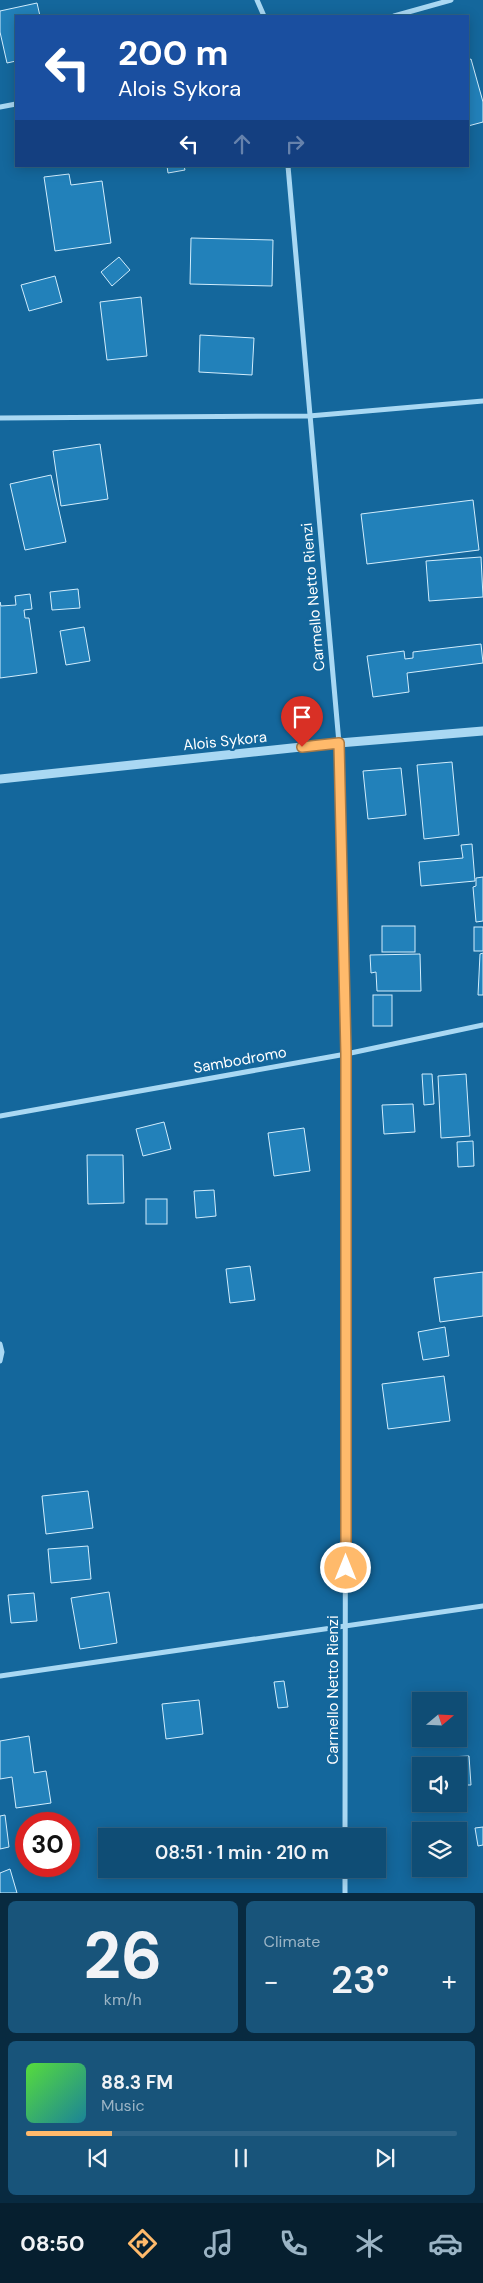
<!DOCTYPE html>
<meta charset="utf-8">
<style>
body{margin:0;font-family:"DM Sans",sans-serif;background:#18547a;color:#f1f3f6;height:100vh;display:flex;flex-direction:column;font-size:19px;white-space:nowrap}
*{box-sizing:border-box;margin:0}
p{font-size:16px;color:#9bb4c5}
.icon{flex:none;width:28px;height:28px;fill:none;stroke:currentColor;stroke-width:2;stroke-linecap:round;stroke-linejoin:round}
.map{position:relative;height:1893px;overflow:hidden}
.side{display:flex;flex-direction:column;gap:8px;padding:8px;background:#082a40;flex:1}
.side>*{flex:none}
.banner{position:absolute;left:15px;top:15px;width:454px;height:152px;border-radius:0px;box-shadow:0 2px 12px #0003,0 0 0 1px #2f6487;background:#1a4fa0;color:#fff;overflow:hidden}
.needle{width:32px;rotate:71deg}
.tools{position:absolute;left:412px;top:1692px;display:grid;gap:10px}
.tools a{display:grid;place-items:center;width:55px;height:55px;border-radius:0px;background:#0f4d75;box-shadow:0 2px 12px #0003,0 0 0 1px #2f6487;font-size:25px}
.speed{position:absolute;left:15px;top:1812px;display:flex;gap:10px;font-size:25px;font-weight:700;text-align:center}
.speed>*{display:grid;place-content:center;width:65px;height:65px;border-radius:50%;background:#0f4d75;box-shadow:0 2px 12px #0003,0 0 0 1px #2f6487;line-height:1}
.speed .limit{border:8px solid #d22;background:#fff;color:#111}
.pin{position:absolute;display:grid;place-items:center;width:42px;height:42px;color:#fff;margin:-51px -21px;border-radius:50% 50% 50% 0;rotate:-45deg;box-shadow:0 0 5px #0007}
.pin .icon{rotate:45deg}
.me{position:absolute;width:55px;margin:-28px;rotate:0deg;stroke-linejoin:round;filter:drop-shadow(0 0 4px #0008)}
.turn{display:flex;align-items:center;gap:18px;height:105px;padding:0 20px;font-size:22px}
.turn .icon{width:65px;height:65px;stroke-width:2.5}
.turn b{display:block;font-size:35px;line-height:42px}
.lanes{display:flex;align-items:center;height:48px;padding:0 20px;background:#0003;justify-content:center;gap:25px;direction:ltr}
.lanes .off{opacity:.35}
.big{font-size:38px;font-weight:600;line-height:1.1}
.side .widget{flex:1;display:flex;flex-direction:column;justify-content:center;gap:8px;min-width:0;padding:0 18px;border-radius:8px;background:#18547a}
.side .dial{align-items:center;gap:0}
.dial b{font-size:65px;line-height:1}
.song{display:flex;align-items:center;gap:15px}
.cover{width:60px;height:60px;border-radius:8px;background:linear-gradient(135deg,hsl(110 70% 55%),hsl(190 70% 35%))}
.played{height:5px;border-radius:2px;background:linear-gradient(90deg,#ffba6b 20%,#2f6487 20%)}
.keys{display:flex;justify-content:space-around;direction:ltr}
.heat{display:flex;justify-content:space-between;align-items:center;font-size:28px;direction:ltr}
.side .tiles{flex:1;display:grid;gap:8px;grid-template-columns:1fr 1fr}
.widget:last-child{grid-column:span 2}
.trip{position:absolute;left:98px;top:1828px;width:288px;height:50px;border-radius:0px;background:#0f4d75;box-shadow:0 2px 12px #0003,0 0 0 1px #2f6487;font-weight:600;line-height:50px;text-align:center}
.tabs{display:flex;height:80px;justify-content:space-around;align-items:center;background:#061f2f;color:#9bb4c5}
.tabs .icon{width:35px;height:35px}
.tabs .selected{color:#ffba6b}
.tabs b{font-size:22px;color:#f1f3f6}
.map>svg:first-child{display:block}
.building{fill:#2281ba;stroke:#d1edfd}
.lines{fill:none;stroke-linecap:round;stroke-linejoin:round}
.minor{stroke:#a9d8f3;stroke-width:5}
.tertiary{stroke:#a9d8f3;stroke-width:9}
.route-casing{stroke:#a67946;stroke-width:12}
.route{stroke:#ffba6b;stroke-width:9}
.labels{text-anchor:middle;stroke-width:5;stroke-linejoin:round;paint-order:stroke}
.street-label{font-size:15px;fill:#fff;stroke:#14679c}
</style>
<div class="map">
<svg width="483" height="1893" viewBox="0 0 483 1893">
<rect width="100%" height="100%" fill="#14679c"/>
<!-- building -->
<g class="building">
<path d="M37 3 40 16H16V61L7 63 0 32V11Z"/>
<path d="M471 59 483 102V122L468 126V60Z"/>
<path d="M167 166H184L185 170 168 173Z"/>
<path d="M69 174 71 185 102 181 111 243 55 251 44 177Z"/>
<path d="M191 238 273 240 272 286 190 284Z"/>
<path d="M119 257 130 270 112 286 101 272Z"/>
<path d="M55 276 62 302 29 311 21 285Z"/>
<path d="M141 297 147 356 107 360 100 302Z"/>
<path d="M200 335 254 338 252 375 199 372Z"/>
<path d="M100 444 108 499 61 506 53 451Z"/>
<path d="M51 475 66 542 25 550 10 484Z"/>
<path d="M473 500 479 550 367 564 361 514Z"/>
<path d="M481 557 483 597 429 601 426 561Z"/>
<path d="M78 589 80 608 52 610 50 592Z"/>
<path d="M30 594 32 609 24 610 25 618H29L37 673 0 678V602L1 606 16 605 15 596Z"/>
<path d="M84 627 90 661 66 665 60 631Z"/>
<path d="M481 644 483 663 407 673 409 692 373 697 367 656 404 651 405 659 413 658V652Z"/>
<path d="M452 762 459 835 424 839 417 765Z"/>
<path d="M401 768 406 815 368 819 363 771Z"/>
<path d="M472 844 475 881 421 886 419 862 463 858 461 845Z"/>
<path d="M483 877V921L476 922 473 887 476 886V878Z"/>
<rect x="382" y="926" width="33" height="26"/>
<rect x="474" y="927" width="9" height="24"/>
<path d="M483 953V995H478L480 954Z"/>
<path d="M420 954 421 991H377L376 972 371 973 370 955Z"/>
<rect x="373" y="995" width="19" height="31"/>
<path d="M422 1074H432L434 1104 424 1105Z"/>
<path d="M466 1074 470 1136 441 1138 438 1076Z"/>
<path d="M413 1104 415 1132 384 1134 382 1105Z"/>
<path d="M164 1122 171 1149 143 1156 136 1129Z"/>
<path d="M304 1128 310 1171 274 1176 268 1133Z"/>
<path d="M473 1141 474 1166 458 1167 457 1142Z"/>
<path d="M87 1155H123L124 1203 88 1204Z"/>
<path d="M214 1190 216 1216 196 1218 194 1191Z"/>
<rect x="146" y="1199" width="21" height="25"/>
<path d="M250 1266 255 1300 230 1303 226 1269Z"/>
<path d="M483 1272V1316L440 1322 434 1278Z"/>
<path d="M445 1327 449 1356 423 1360 418 1332Z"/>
<path d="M444 1376 450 1421 388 1429 382 1384Z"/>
<path d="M88 1491 93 1528 46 1534 42 1496Z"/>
<path d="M88 1546 91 1579 51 1583 48 1549Z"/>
<path d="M109 1592 117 1643 80 1649 71 1598Z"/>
<path d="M34 1593 37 1621 11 1623 8 1595Z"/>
<path d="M284 1681 288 1707 278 1708 274 1682Z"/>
<path d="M199 1700 203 1734 166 1739 162 1704Z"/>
<path d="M29 1736 34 1773 46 1771 51 1803 16 1808 12 1777 0 1779V1741Z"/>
<path d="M469 1756 471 1785H459V1766H449V1757Z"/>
<path d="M5 1815 9 1847 0 1849V1816Z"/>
<path d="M483 1827V1845L478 1846 475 1828Z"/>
<path d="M10 1869 17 1893H0V1873Z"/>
</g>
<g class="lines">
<!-- minor -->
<g class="minor">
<path d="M257 0 264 16"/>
<path d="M394 16 451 0"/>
<path d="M0 107 16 104"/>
<path d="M288 166 339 743 346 1054 345 1836"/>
<path d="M0 418 309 416 483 401"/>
<path d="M0 1116 346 1054 483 1025"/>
<path d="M0 1344 2 1352 0 1361"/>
<path d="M0 1676 483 1606"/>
<path d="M345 1893V1869"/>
</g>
<!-- tertiary -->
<path class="tertiary" d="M0 779 339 743 483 731"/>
</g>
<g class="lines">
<defs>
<path id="route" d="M302 747 339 743 346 1054V1568"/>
</defs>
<!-- route casing -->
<use href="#route" class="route-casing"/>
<!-- route -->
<use href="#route" class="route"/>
</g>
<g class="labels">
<!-- street labels -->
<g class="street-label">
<text transform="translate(313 597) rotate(-95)" y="5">Carmello Netto Rienzi</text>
<text transform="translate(225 741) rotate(-6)" y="5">Alois Sykora</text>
<text transform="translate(240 1060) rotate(-10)" y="5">Sambodromo</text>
<text transform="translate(333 1690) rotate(-90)" y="5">Carmello Netto Rienzi</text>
</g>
</g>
</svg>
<div class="tools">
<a><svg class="needle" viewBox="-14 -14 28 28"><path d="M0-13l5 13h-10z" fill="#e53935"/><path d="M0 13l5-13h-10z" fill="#9bb4c5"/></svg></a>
<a><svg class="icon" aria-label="sound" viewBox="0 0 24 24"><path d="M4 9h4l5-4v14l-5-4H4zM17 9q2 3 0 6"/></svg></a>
<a><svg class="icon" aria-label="layers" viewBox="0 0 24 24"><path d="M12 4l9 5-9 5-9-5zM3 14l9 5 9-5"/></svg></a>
</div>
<div class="speed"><div class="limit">30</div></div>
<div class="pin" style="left:302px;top:747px;background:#d93025"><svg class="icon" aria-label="arrive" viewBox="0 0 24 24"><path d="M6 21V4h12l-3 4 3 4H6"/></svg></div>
<svg class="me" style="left:346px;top:1568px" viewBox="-20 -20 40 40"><circle r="17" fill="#ffba6b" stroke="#fff" stroke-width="3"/><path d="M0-11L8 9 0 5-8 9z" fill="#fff"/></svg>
<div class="trip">08:51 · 1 min · 210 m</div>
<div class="banner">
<div class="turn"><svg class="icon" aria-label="left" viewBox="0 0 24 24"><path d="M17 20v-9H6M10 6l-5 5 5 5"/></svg><div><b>200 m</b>Alois Sykora</div></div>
<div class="lanes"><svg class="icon" aria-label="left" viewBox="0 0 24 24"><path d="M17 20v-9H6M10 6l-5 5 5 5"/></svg><svg class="icon off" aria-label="ahead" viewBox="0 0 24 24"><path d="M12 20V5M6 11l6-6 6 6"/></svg><svg class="icon off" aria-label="right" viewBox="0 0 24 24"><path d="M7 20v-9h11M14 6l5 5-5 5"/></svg></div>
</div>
</div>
<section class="side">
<div class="tiles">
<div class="widget dial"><b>26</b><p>km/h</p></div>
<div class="widget"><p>Climate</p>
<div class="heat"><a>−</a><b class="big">23°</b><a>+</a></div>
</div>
<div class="widget">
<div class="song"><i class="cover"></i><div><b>88.3 FM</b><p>Music</p></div></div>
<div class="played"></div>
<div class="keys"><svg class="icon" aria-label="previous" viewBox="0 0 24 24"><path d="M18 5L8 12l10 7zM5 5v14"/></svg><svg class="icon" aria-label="pause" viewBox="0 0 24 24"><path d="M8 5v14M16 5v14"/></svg><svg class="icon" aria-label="next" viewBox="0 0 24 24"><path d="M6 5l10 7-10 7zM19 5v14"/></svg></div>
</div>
</div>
</section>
<nav class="tabs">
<b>08:50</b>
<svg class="icon selected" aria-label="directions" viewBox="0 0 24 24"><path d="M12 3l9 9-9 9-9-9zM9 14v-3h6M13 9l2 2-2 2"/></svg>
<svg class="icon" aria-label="music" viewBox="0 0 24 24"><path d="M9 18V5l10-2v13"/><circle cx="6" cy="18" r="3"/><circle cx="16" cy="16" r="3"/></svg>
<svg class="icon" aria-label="phone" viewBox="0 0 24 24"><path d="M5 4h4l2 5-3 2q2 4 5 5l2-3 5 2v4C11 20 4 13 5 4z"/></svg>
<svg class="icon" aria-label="climate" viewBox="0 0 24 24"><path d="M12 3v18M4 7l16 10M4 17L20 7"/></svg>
<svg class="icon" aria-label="car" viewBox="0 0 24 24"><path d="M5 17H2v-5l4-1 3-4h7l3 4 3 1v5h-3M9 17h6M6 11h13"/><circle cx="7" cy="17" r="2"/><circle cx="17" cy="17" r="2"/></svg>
</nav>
